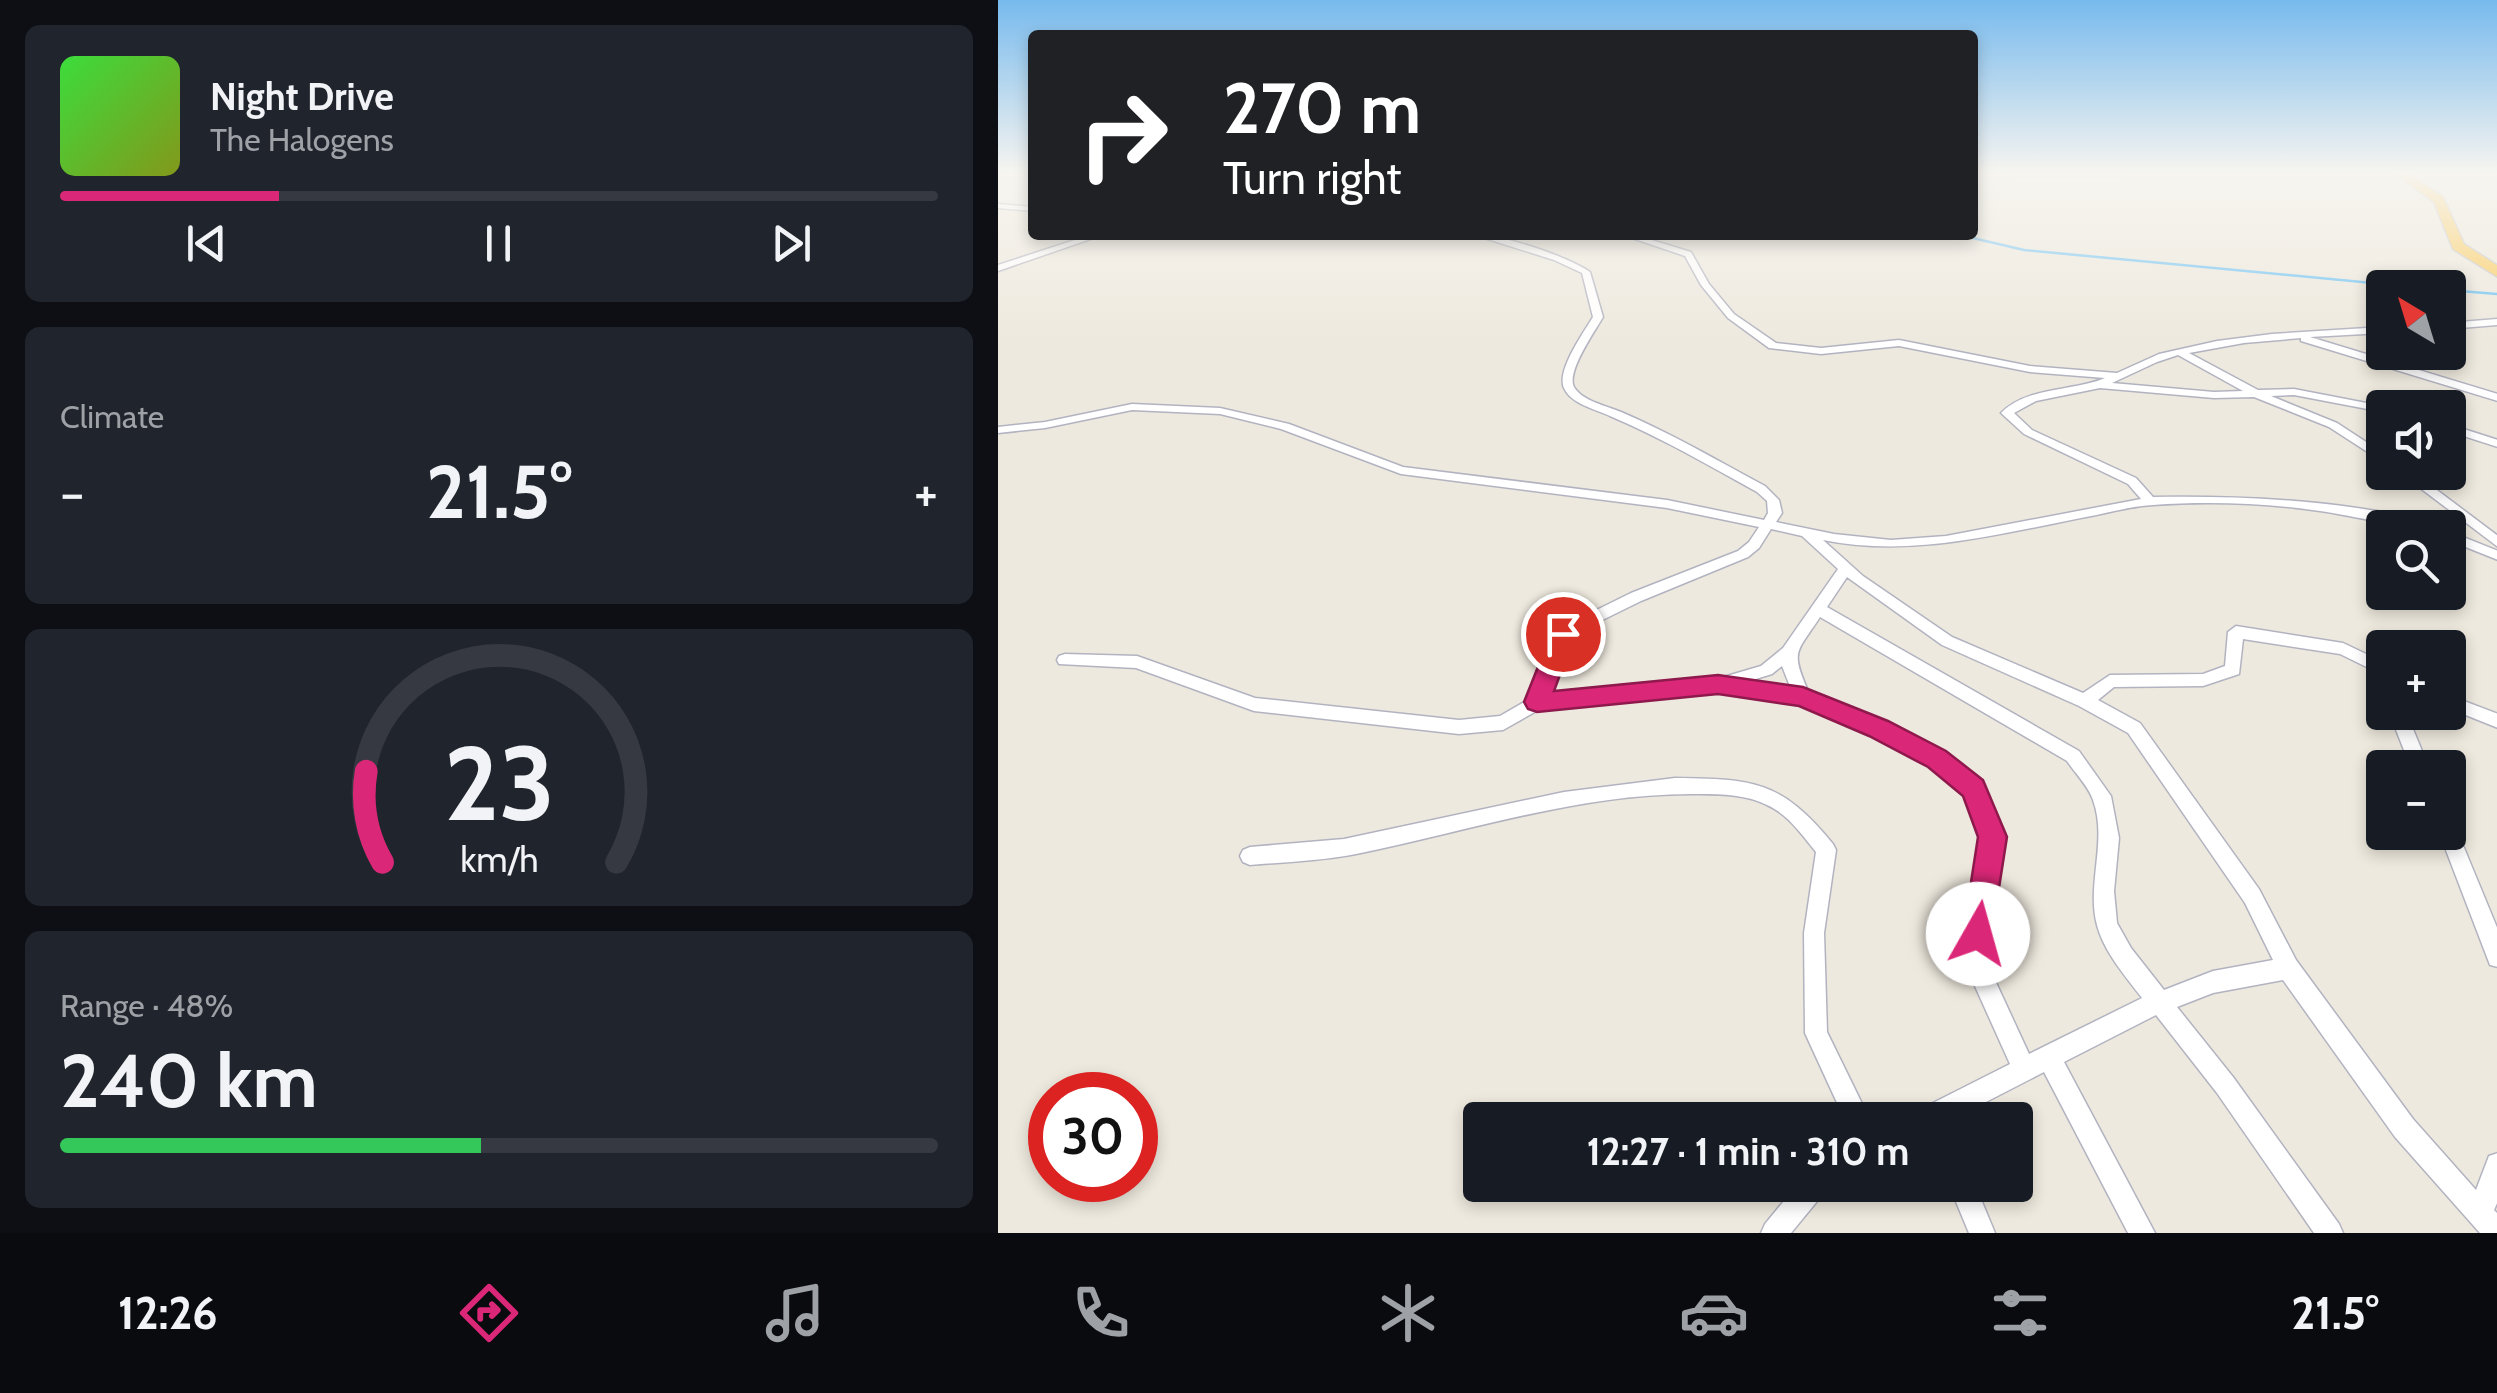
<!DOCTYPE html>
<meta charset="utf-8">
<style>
body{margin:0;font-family:Cabin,sans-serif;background:#20242c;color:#f1f3f6;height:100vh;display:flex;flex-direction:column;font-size:38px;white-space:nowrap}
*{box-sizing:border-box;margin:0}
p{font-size:32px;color:#9ea1a6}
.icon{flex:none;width:55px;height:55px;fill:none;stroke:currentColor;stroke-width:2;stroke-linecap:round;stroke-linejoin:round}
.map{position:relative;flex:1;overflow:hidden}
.drawer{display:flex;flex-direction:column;gap:25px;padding:25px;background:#0d0f14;width:998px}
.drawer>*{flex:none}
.top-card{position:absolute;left:30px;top:30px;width:950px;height:210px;border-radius:10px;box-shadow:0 5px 15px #0003;background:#202124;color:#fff;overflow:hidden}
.needle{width:65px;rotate:322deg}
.tools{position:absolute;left:1368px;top:270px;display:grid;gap:20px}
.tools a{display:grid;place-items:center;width:100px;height:100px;border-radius:10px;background:#171b24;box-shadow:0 5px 15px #0003;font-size:50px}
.speed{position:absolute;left:30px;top:1072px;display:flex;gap:20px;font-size:50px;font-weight:700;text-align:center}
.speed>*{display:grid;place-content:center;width:130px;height:130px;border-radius:50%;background:#171b24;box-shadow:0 5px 15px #0003;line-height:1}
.speed .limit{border:15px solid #d22;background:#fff;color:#111}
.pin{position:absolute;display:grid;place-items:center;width:85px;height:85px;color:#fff;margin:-42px;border:5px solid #fff;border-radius:50%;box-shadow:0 2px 10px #0007}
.me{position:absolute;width:110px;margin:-55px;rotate:7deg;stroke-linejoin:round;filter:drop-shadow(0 0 8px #0008)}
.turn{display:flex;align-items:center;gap:35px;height:210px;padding:0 30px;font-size:45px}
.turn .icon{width:130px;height:130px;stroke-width:2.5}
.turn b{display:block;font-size:70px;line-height:85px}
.big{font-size:75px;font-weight:700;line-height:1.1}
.drawer .widget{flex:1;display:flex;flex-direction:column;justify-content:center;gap:15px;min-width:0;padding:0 35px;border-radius:15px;background:#20242c}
.drawer .dial{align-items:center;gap:0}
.dial svg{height:260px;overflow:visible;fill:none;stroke:#363941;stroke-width:7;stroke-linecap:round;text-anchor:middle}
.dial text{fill:#f1f3f6;stroke:none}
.song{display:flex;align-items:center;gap:30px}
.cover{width:120px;height:120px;border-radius:15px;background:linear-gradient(135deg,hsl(120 70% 55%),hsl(70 70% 35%))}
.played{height:10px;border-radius:5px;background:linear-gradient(90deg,#db2777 25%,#363941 25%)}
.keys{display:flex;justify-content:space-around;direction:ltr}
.heat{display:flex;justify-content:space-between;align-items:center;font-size:55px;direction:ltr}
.charge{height:15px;border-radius:8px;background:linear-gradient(90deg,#34c759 48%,#363941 0)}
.trip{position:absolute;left:465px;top:1102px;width:570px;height:100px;border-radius:10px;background:#171b24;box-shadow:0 5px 15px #0003;font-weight:700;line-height:100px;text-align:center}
.dock{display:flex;height:160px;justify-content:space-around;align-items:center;background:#090b0e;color:#9ea1a6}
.dock .icon{width:70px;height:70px}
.dock .current{color:#db2777}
.dock b{font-size:45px;color:#f1f3f6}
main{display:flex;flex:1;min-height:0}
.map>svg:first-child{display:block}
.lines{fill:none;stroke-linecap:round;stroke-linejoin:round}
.stream{stroke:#6dc2f4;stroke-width:2.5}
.minor-casing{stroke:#b2b3c0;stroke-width:3}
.trunk-casing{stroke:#c8c8c8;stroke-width:3}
.minor{fill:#fff;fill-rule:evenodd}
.trunk{fill:#fbca5a;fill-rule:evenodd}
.route{fill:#db2777;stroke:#8e194d;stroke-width:2.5}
</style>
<main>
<section class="drawer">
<div class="widget">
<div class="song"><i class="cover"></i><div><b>Night Drive</b><p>The Halogens</p></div></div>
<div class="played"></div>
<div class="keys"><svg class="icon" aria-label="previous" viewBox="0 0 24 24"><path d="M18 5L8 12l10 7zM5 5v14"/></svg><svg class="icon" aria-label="pause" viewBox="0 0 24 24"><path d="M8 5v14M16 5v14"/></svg><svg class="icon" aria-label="next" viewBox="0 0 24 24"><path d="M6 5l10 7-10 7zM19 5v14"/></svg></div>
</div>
<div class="widget"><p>Climate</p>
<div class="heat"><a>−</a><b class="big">21.5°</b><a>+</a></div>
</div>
<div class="widget dial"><svg viewBox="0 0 100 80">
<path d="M14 69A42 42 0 1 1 86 69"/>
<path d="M14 69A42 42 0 0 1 9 41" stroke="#db2777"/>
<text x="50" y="56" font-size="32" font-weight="700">23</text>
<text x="50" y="72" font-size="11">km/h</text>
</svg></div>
<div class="widget"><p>Range · 48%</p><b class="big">240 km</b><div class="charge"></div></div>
</section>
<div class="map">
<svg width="1500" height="1233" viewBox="0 0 1500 1233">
<rect width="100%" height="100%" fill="#eee9de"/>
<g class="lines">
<!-- stream -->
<g class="stream">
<path d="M962 235 1026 250 1427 288"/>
<path d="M1450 290 1500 294"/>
</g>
<defs>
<g id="minor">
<path d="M1015 174H1130L1127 176H1018Z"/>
<path d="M0 204 35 207V211L0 208Z"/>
<path d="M92 235H104L0 271V265Z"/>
<path d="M477 235C507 235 568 256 592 272L605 317C597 331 568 372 576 387 584 401 609 406 623 412 673 433 720 461 767 486L781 500 784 513 778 522 836 534 893 540 948 536 1143 499 1130 484 1026 434 1003 413C1030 386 1074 392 1107 378L1032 372 901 346 823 354 771 348 730 318 703 285 687 256 625 235H637L693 252 711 284 736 314 778 343 823 348 901 340 1032 366 1119 373 1161 354 1219 341 1274 334 1385 327V333L1312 337 1500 394V401L1303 341V338L1246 343 1191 353 1260 390 1296 389 1389 407 1385 408V412L1296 395 1273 396 1339 423 1385 453V462L1331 427 1256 397 1216 398 1102 388 1038 401 1016 413 1034 430 1138 478 1155 497C1224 496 1291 498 1359 508 1384 512 1413 514 1434 528 1400 528 1358 516 1322 511 1268 503 1210 501 1155 505 1133 506 1110 513 1088 517 1001 534 914 558 825 540L865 576 954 637 1085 693 1112 675 1205 674 1227 666 1230 632 1238 626 1345 643 1385 662V675L1342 654 1245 639 1241 674 1205 686 1116 687 1100 700 1142 723 1261 889 1298 960 1415 1119 1478 1190 1491 1156 1500 1153V1201L1496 1210 1500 1214V1233H1482L1397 1137 1285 980 1215 993 1179 1007 1235 1077 1341 1224 1345 1233H1316L1219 1093 1158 1015 1066 1062 1157 1233H1130L1046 1072 953 1120H916L919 1111 1012 1064 967 964 985 837 969 793 933 764 874 733 803 703 720 690 542 709 505 730 461 734 256 711 138 668 61 664 59 660 61 656 67 654 139 656 257 698 461 720 502 716 533 698 541 683 554 638 564 627 633 593 740 551 751 542 761 527 669 508 403 474 283 429 222 414 134 410 47 428 0 433V427L47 422 134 404 222 408 291 424 405 467 669 500 766 520 770 513 769 501 759 492C710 465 662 437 612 416 597 409 573 404 566 388 558 371 586 332 595 317L584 273 556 260ZM1180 355 1245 391 1216 392 1114 383 1159 362ZM773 529 804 536 840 569 785 648 763 666 722 678 551 695C560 676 561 651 574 635L643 601 750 557 761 548ZM849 577 944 645 1081 706 1130 733 1247 903 1275 960 1215 971 1166 990 1133 948 1119 923 1116 891 1121 838 1113 796 1081 751 829 607ZM822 617 1069 761C1077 773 1091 787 1095 800 1110 841 1088 884 1099 925 1106 952 1128 977 1144 998L1031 1054 989 963 1005 837 985 788 982 783 945 754 886 723 811 693C792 650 798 654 822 617ZM784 666 793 689 748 682 774 674Z"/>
<path d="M1500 319V325L1450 329V323Z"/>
<path d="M1450 424 1500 440V447L1450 431Z"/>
<path d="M1401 472H1415L1500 536V547Z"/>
<path d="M1450 531 1500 551V560L1450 540Z"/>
<path d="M1450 695 1500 714V728L1450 708Z"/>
<path d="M1391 712H1408L1431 768H1413Z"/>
<path d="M677 778C755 779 783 780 835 844L838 850 826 933 829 1032 872 1120H847L807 1033 806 933 818 852C804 835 790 814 769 805 750 795 724 794 702 794 585 792 472 831 358 854 323 861 287 862 252 865L245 862 242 856 245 850 252 847 346 839 566 792Z"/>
<path d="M1450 824 1457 826 1500 930V967L1492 965 1441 832H1450Z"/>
<path d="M799 1185H829L825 1194 793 1233H763L767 1224Z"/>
<path d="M951 1185H977L997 1233H971Z"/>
</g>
<path id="trunk" d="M1398 174H1411L1445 197 1466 244 1500 266V277L1455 249 1436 202Z"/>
</defs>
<!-- minor casing -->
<use href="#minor" class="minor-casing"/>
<!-- trunk casing -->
<use href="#trunk" class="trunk-casing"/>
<!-- minor -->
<use href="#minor" class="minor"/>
<!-- trunk -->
<use href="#trunk" class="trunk"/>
</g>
<!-- sky -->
<linearGradient id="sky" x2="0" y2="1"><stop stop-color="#77baed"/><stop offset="0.5" stop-color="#f7f5f0"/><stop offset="1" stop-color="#f7f5f0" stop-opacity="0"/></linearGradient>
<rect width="1500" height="346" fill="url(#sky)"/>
<!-- route -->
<path class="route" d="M565 626 577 634 556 691 720 675 805 687 890 721 948 751 985 780 1009 837 992 945 980 950 969 945 965 934 980 837 965 796 930 767 871 736 801 706 720 694 539 712 530 709 526 702 553 634Z"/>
</svg>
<div class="tools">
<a><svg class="needle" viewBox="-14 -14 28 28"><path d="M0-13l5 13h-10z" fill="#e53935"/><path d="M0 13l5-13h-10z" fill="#9ea1a6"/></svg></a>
<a><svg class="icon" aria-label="sound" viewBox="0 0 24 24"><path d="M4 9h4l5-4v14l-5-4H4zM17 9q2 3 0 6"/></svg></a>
<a><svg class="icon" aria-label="search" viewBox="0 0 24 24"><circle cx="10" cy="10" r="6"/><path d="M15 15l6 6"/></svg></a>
<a>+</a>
<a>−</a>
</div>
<div class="speed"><div class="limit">30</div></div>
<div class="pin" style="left:565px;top:634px;background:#d93025"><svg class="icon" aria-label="arrive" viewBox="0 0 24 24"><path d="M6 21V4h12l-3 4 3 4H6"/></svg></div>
<svg class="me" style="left:980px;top:934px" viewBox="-20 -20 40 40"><circle r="19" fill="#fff"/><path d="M0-13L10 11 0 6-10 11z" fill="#db2777"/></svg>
<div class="trip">12:27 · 1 min · 310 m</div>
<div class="top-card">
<div class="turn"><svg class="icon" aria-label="right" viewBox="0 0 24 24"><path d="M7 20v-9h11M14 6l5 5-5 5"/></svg><div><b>270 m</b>Turn right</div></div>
</div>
</div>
</main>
<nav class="dock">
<b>12:26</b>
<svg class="icon current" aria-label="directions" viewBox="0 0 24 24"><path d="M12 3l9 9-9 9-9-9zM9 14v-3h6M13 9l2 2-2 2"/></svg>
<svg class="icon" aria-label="music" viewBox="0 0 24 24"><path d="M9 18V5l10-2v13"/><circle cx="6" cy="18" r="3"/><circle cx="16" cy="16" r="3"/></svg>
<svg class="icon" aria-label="phone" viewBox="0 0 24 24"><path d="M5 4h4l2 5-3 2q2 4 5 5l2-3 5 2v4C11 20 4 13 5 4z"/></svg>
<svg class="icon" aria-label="climate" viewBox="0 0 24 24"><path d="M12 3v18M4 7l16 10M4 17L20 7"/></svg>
<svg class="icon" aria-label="car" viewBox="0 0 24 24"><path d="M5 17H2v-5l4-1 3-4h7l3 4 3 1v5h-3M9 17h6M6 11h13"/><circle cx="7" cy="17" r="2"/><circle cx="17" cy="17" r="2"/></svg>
<svg class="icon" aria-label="filters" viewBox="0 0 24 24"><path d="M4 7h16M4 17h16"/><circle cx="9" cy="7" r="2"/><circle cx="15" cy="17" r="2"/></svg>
<b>21.5°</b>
</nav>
